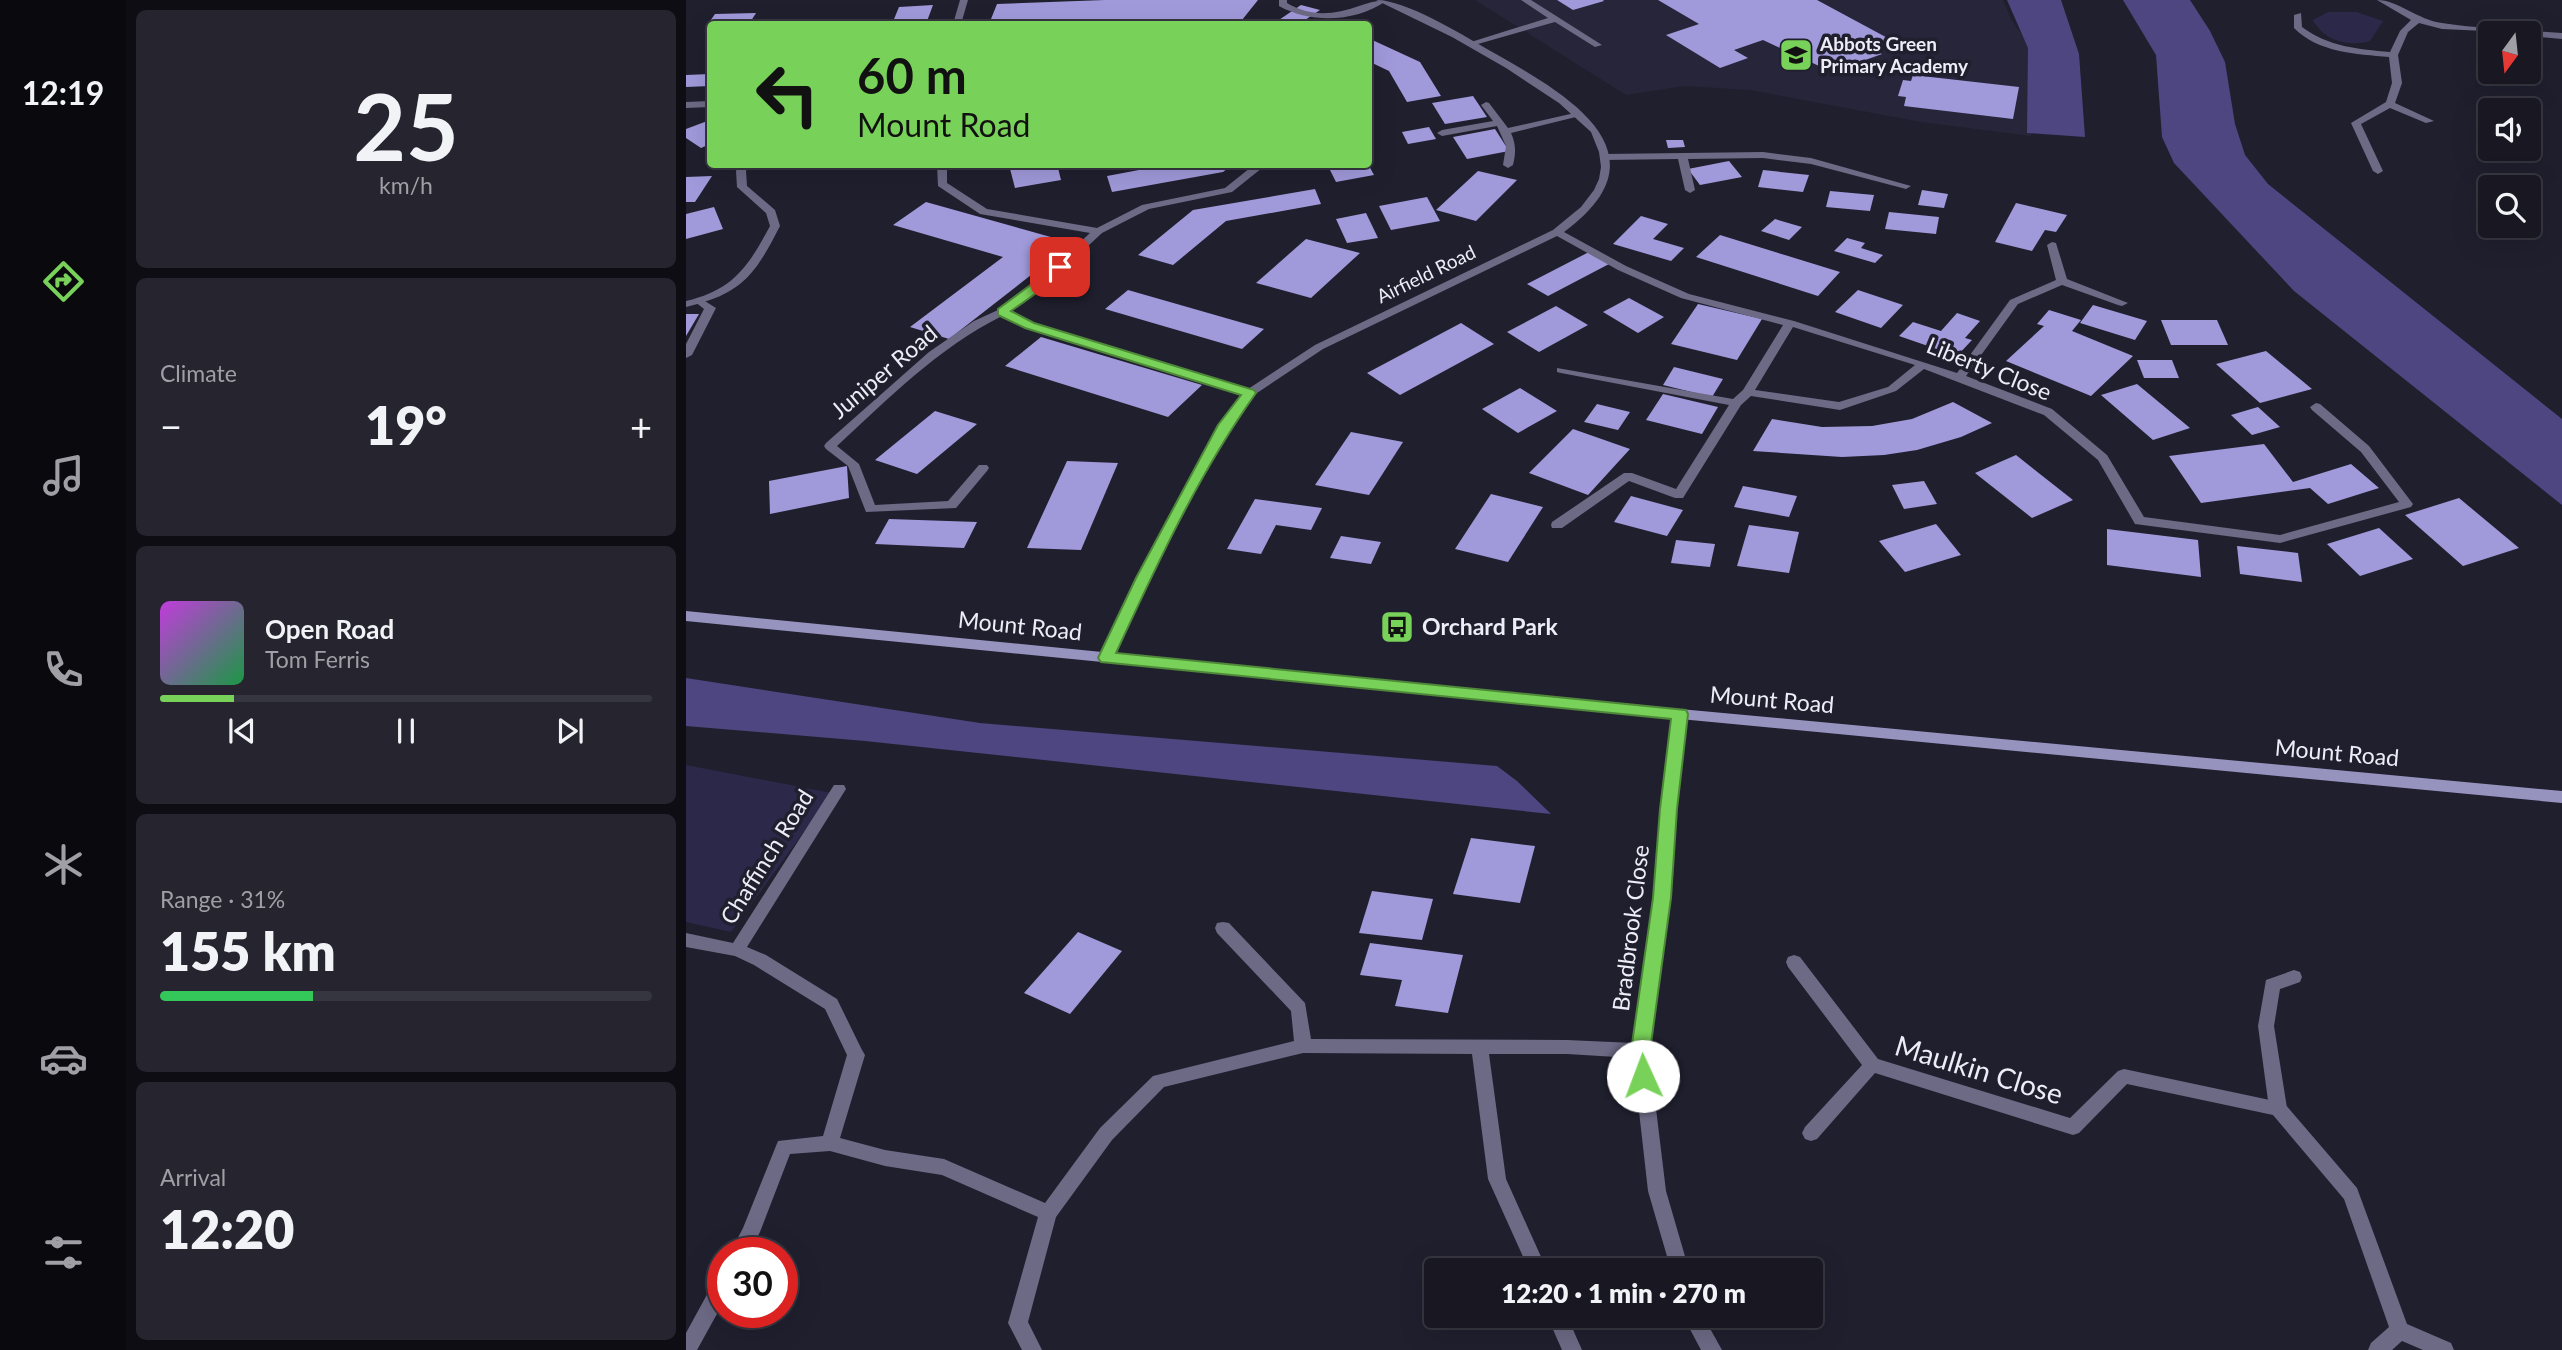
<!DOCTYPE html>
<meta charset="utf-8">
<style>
body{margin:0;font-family:Lato,sans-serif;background:#25242f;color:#f1f3f6;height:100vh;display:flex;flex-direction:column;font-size:26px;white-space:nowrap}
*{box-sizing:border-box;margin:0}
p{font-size:23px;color:#9f9fa5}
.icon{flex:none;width:38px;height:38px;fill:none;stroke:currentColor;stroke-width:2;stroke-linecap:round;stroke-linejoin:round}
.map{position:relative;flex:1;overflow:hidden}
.details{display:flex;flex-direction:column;gap:10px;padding:10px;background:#0d0d13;width:560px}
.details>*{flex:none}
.guide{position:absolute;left:21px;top:21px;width:665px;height:147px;border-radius:7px;box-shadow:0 7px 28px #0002,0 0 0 2px #363640;background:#78d158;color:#111;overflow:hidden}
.needle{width:46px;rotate:195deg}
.fabs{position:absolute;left:1792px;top:21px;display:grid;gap:14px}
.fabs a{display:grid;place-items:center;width:63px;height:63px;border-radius:7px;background:#181722;box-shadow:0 7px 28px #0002,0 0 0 2px #363640;font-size:35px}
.speed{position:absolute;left:21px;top:1237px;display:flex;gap:14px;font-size:35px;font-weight:700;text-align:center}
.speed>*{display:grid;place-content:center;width:91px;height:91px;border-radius:50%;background:#181722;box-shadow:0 7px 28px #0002,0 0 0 2px #363640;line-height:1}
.speed .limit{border:10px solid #d22;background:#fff;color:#111}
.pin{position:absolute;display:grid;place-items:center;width:60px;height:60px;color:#fff;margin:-30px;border-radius:14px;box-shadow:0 4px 10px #0006}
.me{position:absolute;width:77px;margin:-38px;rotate:358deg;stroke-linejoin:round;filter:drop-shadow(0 0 5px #0008)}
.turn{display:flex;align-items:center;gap:24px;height:147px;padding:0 35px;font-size:32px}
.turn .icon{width:91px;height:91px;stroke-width:2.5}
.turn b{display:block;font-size:49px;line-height:60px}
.big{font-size:52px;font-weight:800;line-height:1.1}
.details .card{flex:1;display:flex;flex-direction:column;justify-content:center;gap:10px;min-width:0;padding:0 24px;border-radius:10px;background:#25242f}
.details .dial{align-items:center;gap:0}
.dial b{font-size:91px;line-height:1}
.song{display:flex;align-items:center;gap:21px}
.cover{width:84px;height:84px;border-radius:10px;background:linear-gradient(135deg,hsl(290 70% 55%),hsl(140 70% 35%))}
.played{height:7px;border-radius:4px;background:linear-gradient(90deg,#78d158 15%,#363640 15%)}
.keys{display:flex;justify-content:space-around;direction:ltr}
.heat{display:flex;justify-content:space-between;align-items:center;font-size:38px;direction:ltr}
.charge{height:10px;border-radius:5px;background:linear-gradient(90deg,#34c759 31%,#363640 0)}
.trip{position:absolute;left:738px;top:1258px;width:399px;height:70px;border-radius:7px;background:#181722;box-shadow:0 7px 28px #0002,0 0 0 2px #363640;font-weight:800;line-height:70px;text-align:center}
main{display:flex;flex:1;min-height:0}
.tab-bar{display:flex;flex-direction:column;width:126px;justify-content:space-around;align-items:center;background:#0a090e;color:#9f9fa5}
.tab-bar .icon{width:49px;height:49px}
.tab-bar .selected{color:#78d158}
.tab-bar b{font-size:32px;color:#f1f3f6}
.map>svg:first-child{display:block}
.built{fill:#27253a}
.green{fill:#2c2849}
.forest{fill:#4e4680}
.building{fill:#a09adb}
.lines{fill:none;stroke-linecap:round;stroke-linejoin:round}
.lane{fill:#6c6a85;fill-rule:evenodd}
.street{fill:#6c6a85;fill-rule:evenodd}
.secondary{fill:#9793bf;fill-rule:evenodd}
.route{fill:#78d158;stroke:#4e8839;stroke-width:2}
.labels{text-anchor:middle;stroke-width:7;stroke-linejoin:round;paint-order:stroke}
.far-poi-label{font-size:19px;font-weight:bold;fill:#edecf7;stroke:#201f2e;text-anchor:start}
.far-street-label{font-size:19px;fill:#edecf7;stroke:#201f2e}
.street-label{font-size:23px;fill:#edecf7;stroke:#201f2e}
.poi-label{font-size:23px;font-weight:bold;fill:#edecf7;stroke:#201f2e;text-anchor:start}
.near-street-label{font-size:28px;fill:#edecf7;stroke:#201f2e}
</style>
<main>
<nav class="tab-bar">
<b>12:19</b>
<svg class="icon selected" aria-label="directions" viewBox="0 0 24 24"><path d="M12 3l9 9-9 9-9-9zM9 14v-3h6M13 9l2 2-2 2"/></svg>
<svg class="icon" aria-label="music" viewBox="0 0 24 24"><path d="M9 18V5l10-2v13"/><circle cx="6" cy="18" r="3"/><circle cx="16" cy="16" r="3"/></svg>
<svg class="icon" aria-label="phone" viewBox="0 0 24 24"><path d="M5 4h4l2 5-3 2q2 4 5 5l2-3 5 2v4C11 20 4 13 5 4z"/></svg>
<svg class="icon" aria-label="climate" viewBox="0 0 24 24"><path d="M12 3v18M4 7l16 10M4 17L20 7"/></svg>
<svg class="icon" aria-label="car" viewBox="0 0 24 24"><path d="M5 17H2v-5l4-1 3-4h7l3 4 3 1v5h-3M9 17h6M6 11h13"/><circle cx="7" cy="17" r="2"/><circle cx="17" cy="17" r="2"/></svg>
<svg class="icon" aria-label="filters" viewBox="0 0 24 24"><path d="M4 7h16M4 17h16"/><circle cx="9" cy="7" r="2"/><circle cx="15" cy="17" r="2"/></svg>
</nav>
<section class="details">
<div class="card dial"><b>25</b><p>km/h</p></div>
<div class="card"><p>Climate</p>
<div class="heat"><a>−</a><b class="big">19°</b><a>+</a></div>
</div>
<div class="card">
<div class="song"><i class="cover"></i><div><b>Open Road</b><p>Tom Ferris</p></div></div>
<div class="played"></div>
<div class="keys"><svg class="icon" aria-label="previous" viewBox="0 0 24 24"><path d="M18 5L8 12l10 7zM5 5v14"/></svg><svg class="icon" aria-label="pause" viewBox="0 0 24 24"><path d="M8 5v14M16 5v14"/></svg><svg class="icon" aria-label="next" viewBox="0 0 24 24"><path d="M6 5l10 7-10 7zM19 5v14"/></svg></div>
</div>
<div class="card"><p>Range · 31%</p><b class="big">155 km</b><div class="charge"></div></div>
<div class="card"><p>Arrival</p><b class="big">12:20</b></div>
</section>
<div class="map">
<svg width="1876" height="1350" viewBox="0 0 1876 1350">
<rect width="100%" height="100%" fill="#201f2e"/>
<!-- built -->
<path class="built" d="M789 0H1317L1325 19 1341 42 1347 68 1345 136 1235 122 1064 90 998 86 940 95Z"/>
<!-- green -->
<g class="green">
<path d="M1642 12H1670L1697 21 1684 41C1662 47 1638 41 1627 20Z"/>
<path d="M0 765 146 793 45 932 0 922Z"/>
</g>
<!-- forest -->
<g class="forest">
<path d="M1321 0H1375L1393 54 1399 137 1341 133 1342 48Z"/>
<path d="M1437 0H1504L1524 31 1539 62 1549 124 1559 155 1582 184 1876 419V505L1608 291 1488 163 1476 137 1470 55Z"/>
<path d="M0 678 294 723 811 766 831 781 865 814 179 741 0 726Z"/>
</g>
<!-- building -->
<g class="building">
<path d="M419 0H572L556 20 582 24H303L311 4Z"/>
<path d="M871 0H917L918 1 887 10Z"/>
<path d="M972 0H1131L1209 42 1187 49 1196 54 1146 72 1077 40 1048 50 1062 58 1034 68 980 35 1013 24Z"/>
<path d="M247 5 240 24H206L213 7Z"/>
<path d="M615 5 634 10 613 24H587Z"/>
<path d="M70 13 63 24H22L29 14Z"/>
<path d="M682 38 734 62 755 96 721 102 703 71 682 61Z"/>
<path d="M24 74V86L0 87V75Z"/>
<path d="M1227 75 1333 87 1327 119 1218 106 1220 97 1212 96 1217 80 1225 81Z"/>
<path d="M787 96 801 117 759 124 746 103Z"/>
<path d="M24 120V144L15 148 0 138V129Z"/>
<path d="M743 127 750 139 722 144 716 132Z"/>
<path d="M809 129 823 151 781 159 767 137Z"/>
<path d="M980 140H997L999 147 982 148Z"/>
<path d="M1043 161 1056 177 1014 185 1002 169Z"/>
<path d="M371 164 375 180 329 188 323 165Z"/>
<path d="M485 164H547L537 172 426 192 421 176Z"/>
<path d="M641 164H682L688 175 650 182Z"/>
<path d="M1077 170 1123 175 1117 192 1072 187Z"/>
<path d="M792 171 831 180 790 221 750 210Z"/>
<path d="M26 176 9 202H0V177Z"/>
<path d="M629 189 635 204 540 221 487 265 452 255 507 210Z"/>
<path d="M1236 190 1262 194 1258 208 1232 205Z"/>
<path d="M1144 191 1188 195 1184 211 1140 207Z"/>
<path d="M741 197 754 221 705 230 693 206Z"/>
<path d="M240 202 386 243 263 339 224 327 317 257 207 225Z"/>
<path d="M1330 203 1381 215 1370 232 1359 230 1346 251 1309 242Z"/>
<path d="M28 207 37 229 0 239V214Z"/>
<path d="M1203 212 1253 217 1250 234 1199 229Z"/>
<path d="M680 213 692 238 661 243 650 219Z"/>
<path d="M955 216 982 224 967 239 998 248 985 261 927 244Z"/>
<path d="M1089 219 1116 227 1103 240 1075 231Z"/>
<path d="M1034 235 1154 272 1132 296 1010 257Z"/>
<path d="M1161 238 1179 243 1175 248 1197 255 1189 263 1148 251Z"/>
<path d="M620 239 674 253 625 298 570 283Z"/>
<path d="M903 252 923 264 862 296 841 284Z"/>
<path d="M442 290 578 329 556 349 419 309Z"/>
<path d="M1172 290 1217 305 1195 328 1149 312Z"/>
<path d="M943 298 978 317 952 333 917 312Z"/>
<path d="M1012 304 1076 319 1051 360 985 344Z"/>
<path d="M1407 305 1461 321 1449 340 1394 323Z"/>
<path d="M870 306 902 325 853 352 821 332Z"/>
<path d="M1363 310 1395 320 1386 331 1447 356 1405 396 1320 361 1358 326 1351 324Z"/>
<path d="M1271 313 1294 321 1279 338 1286 340 1271 356 1213 336 1227 322 1255 331Z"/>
<path d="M0 314H13L0 336Z"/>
<path d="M1475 320H1531L1542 345H1485Z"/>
<path d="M775 323 808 344 714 395 681 373Z"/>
<path d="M355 337 516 385 482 417 319 366Z"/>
<path d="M1580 351 1626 389 1574 403 1530 364Z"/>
<path d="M1451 360H1486L1493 378H1458Z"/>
<path d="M988 367 1037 379 1026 397 977 385Z"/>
<path d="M1451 384 1504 428 1467 440 1415 395Z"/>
<path d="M834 388 871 411 832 433 796 409Z"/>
<path d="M977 394 1032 407 1016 434 960 420Z"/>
<path d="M1267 402 1306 423 1275 437 1231 450 1198 455 1156 457 1067 451 1086 419 1136 427 1186 426 1226 419Z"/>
<path d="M911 404 944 412 932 430 898 422Z"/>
<path d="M1572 407 1594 427 1566 435 1545 415Z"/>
<path d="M249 411 291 424 231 474 189 460Z"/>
<path d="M887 429 944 449 902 495 843 473Z"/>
<path d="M665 432 717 442 683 495 629 485Z"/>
<path d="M1578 444 1607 482 1665 464 1693 488 1642 504 1624 488 1515 503 1483 456Z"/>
<path d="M1330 455 1387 500 1346 518 1289 473Z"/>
<path d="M381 461 432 463 395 550 341 548Z"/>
<path d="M161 466 163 498 84 514 83 481Z"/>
<path d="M1238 481 1251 504 1218 509 1206 485Z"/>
<path d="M1057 486 1111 496 1103 517 1048 507Z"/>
<path d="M805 494 857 507 822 562 769 549Z"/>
<path d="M945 496 997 510 981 536 928 522Z"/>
<path d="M1773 498 1833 548 1777 566 1719 515Z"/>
<path d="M569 499 636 508 625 530 590 525 575 554 541 549Z"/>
<path d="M203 519 291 522 278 548 189 544Z"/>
<path d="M1250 524 1275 555 1219 572 1193 541Z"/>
<path d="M1063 525 1113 532 1103 573 1051 566Z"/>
<path d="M1693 528 1727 559 1674 576 1641 544Z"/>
<path d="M1421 529 1512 540 1515 577 1421 565Z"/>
<path d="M655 536 695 542 685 564 644 558Z"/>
<path d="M990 540 1029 544 1024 567 985 563Z"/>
<path d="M1551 546 1612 553 1616 582 1554 574Z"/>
<path d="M785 838 849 846 834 903 767 894Z"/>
<path d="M686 891 747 899 736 940 673 933Z"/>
<path d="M392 932 436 951 384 1014 338 993Z"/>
<path d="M684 943 777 955 762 1013 709 1006 716 980 674 975Z"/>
</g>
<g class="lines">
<!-- lane -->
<g class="lane">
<path d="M593 0H601V3C624 17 648 15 673 6 683 3 691 0 700 1 670 22 625 24 593 6Z"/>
<path d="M835 0H845L916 45 909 47 869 22 785 46V42L862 18Z"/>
<path d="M800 102 803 103 822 128 893 112 898 115 825 133C830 144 830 153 827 165L822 168 817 165 820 146 811 126 756 136 751 133 756 130 807 121 795 105Z"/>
<path d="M1077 152 1125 158 1225 186 1220 189 1125 164 1077 158 1002 159 1009 190 1004 193 999 190 992 159 919 160 914 157 919 154Z"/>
<path d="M14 298 30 308 6 355 0 358V344L18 309 8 301Z"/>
<path d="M1608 970 1614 972 1616 977 1614 982 1594 989 1588 1026 1601 1108 1598 1113 1592 1116 1586 1113 1583 1108 1572 1026 1580 980Z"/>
</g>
<!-- street -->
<g class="street">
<path d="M274 0H282L275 24H267Z"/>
<path d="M690 0C720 0 773 33 801 49 873 90 989 151 878 232L940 266 1003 294 1108 321 1271 373 1324 300 1370 280 1361 245 1366 242 1370 243 1381 279 1442 303 1436 306 1432 305 1376 285 1332 304 1280 376 1366 409 1421 455 1458 517 1594 535 1713 502 1675 452 1626 410 1624 407 1630 403 1634 404 1683 446 1727 504 1725 507 1594 543 1449 524 1412 460 1358 415 1238 369 1210 391 1154 410 1065 396 1055 405 997 498H989L943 481 876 528H866L865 525 866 522 938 473H946L990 489 1043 405 875 373 871 372V368L1047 399 1057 390 1097 325 995 298 932 270 871 236 637 349 568 395 544 426 464 577 425 661H415L413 658 450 577 533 425 557 395 340 328 316 316C252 348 203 398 151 446L173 464 189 505 262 501 293 465H301L303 468 301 471 270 508 180 512 162 466 140 449 138 446 140 443 243 352 288 321 312 310 351 282 404 233 294 214 252 186 251 164H261V183L301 209 411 228 456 205 539 188 569 164H581L546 192 463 209 416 233 359 286 324 312 348 324 562 389 629 345 867 230 895 207 908 190 913 179 915 167 913 152 905 132 873 103 820 68 766 37ZM1107 327 1229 365 1202 387 1153 402 1069 390Z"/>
<path d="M1691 0C1712 0 1732 20 1756 23 1796 29 1836 30 1876 33V39L1843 36V33L1756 29 1733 23 1722 32 1712 55 1716 83 1709 103 1748 121 1740 123 1704 108 1675 124 1697 171 1692 174 1687 171 1665 123 1700 102 1706 83 1703 57C1670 54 1633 53 1608 28V15L1615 13 1616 27C1643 47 1672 49 1704 52L1714 31 1725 20Z"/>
<path d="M24 101V107L0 108V102Z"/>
<path d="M54 164H64L60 171 61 186 89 210 94 226C69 275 56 294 0 307V301C47 290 62 267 84 226L80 213 51 187 50 171Z"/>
<path d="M994 709 1001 714 990 809 984 898 963 1051 980 1191 1003 1270H985L962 1191 947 1058 881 1054H803L820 1179 861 1270H843L802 1179 786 1054 617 1053 478 1087 426 1140 370 1217 342 1322 356 1350H336L322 1323 352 1217 256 1175 199 1166 144 1151 104 1154 74 1232 63 1253H44L57 1228 92 1141 137 1136 161 1055 139 1009 68 965 49 956 0 947V933L47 943 148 785H158L160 789 61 947 80 955 151 999 176 1050 179 1055 154 1138 199 1150 258 1159 359 1203 414 1128 467 1076 608 1041 605 1011 531 933 529 928 531 923 537 922 543 923 619 1003 625 1039 881 1040 948 1043 968 898 974 809 987 714Z"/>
<path d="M1108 955 1114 957 1192 1059 1384 1118 1432 1071 1438 1069 1598 1103 1671 1188 1721 1324 1765 1343 1768 1350H1737L1716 1341 1706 1350H1682L1685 1343 1703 1327 1658 1199 1587 1115 1441 1084 1393 1133 1387 1135 1189 1073 1131 1139 1125 1141 1119 1139 1116 1133 1119 1127 1176 1065 1102 967 1100 962 1102 957Z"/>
<path d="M37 1275V1303L11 1350H0V1333L30 1278Z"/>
<path d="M861 1316H881L896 1350H876Z"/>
<path d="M997 1316H1017L1036 1350H1015Z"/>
</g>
<!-- secondary -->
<path class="secondary" d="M0 611 994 709 1876 791V803L994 719 0 621Z"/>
</g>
<!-- route -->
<path class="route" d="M374 263 380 267 378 269 359 287 325 311 348 323 568 390 570 393C513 473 471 564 430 653L1000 710 1002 714 991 809 985 898 964 1051 967 1076 964 1082 957 1085 950 1082 945 1051 967 898 974 809 985 719 415 662 412 658 450 578 532 425 555 395 339 328 312 315V309Z"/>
<!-- icons -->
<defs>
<symbol id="school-square" viewBox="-11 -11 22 22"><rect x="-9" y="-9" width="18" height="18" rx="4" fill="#78d158" stroke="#201f2e"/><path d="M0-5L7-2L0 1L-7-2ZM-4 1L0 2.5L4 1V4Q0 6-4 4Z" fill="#111"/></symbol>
<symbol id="bus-square" viewBox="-11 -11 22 22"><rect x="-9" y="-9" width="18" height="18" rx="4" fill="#78d158" stroke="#201f2e"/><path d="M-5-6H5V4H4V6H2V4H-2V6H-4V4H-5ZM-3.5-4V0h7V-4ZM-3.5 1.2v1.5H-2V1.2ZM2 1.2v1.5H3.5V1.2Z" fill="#111"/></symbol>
</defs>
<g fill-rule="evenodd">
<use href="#school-square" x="1091" y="36" width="38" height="38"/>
<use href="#bus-square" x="692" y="608" width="38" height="38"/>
</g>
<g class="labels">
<!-- far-poi labels -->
<g class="far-poi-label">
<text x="1134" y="51">Abbots Green<tspan x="1134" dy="22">Primary Academy</tspan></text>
</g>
<!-- far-street labels -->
<g class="far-street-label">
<text transform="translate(740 274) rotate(-26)" y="7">Airfield Road</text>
</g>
<!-- street labels -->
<g class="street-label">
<text transform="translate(1303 369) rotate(22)" y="8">Liberty Close</text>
<text transform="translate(198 372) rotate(-40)" y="8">Juniper Road</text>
<text transform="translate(334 626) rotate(6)" y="8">Mount Road</text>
<text transform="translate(1086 700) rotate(5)" y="8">Mount Road</text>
<text transform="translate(1651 753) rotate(5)" y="8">Mount Road</text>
<text transform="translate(81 857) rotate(-58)" y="8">Chaffinch Road</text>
<text transform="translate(945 928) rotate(-83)" y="8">Bradbrook Close</text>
</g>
<!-- poi labels -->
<g class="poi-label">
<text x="736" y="635">Orchard Park</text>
</g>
<!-- near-street labels -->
<g class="near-street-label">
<text transform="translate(1293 1070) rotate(17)" y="10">Maulkin Close</text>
</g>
</g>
</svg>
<div class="fabs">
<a><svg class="needle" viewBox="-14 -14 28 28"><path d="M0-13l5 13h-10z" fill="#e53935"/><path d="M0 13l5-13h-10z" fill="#9f9fa5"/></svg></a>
<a><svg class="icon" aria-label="sound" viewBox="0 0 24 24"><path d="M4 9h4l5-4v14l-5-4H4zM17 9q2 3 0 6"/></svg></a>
<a><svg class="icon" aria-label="search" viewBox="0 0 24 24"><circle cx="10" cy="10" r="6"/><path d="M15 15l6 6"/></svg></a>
</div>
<div class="speed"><div class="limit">30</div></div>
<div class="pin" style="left:374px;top:267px;background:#d93025"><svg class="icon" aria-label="arrive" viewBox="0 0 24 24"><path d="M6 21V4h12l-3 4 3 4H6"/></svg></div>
<svg class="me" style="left:957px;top:1076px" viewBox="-20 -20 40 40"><circle r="19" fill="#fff"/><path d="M0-13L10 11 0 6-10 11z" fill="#78d158"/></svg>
<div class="trip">12:20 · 1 min · 270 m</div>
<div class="guide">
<div class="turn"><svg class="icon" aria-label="left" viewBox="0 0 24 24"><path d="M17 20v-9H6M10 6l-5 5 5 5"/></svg><div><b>60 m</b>Mount Road</div></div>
</div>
</div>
</main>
